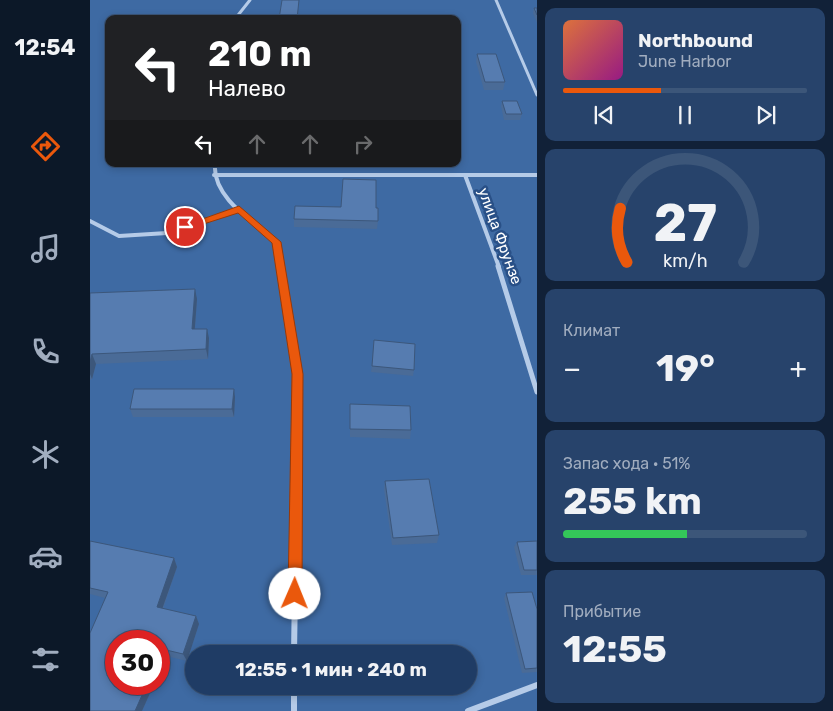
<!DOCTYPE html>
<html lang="ru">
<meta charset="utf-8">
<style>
body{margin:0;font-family:Rubik,sans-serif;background:#27436b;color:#f1f3f6;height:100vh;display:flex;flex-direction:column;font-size:19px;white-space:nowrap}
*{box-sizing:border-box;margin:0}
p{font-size:16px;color:#a1adbf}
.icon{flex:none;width:28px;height:28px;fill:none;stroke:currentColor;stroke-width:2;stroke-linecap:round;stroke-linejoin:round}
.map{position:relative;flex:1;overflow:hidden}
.panel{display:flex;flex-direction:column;gap:8px;padding:8px;background:#112138;width:296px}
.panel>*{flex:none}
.banner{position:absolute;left:15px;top:15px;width:356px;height:152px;border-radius:10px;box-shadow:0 2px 8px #0003,0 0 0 1px #3c5679;background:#202124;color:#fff;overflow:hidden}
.speed{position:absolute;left:15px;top:630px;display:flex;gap:10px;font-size:25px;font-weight:700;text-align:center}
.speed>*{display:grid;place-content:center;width:65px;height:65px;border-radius:50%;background:#1f3c65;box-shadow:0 2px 8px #0003,0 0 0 1px #3c5679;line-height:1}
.speed .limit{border:8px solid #d22;background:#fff;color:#111}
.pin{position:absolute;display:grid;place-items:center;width:42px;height:42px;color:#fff;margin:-21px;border:2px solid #fff;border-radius:50%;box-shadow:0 1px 5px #0007}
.me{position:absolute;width:55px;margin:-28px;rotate:1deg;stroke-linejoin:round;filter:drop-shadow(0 0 4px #0008)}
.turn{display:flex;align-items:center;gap:18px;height:105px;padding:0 20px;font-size:22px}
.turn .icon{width:65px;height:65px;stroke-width:2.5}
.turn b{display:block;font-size:35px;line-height:42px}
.lanes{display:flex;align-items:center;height:48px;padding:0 20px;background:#0003;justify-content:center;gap:25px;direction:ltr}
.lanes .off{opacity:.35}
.big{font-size:38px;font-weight:700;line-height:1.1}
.panel .card{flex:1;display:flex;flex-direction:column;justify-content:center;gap:8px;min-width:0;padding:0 18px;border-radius:10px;background:#27436b}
.panel .dial{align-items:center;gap:0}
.dial svg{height:130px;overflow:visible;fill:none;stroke:#3c5679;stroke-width:7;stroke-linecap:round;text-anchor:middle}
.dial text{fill:#f1f3f6;stroke:none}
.song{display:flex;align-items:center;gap:15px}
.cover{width:60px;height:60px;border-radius:8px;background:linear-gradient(135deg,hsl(20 70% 55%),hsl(310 70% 35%))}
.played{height:5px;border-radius:2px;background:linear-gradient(90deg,#ea580c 40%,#3c5679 40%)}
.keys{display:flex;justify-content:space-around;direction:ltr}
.heat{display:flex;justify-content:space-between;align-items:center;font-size:28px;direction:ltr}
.charge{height:8px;border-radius:4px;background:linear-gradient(90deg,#34c759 51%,#3c5679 0)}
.trip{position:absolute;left:95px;top:645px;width:292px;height:50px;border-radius:25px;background:#1f3c65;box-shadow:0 2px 8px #0003,0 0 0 1px #3c5679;font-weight:700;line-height:50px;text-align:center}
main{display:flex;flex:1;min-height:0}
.dock{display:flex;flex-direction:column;width:90px;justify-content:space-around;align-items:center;background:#0c1828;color:#a1adbf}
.dock .icon{width:35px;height:35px}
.dock .active{color:#ea580c}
.dock b{font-size:22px;color:#f1f3f6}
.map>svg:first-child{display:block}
.green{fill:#3e6aa3;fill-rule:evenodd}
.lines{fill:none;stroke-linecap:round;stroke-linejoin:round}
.minor-far3{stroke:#b5cbe8;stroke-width:3}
.minor-far2{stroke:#b5cbe8;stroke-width:4}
.minor-far1{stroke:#b5cbe8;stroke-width:5}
.minor{stroke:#b5cbe8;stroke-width:6}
.wall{fill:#4a6b97}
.shaded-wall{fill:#3c577b}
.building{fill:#567cb0;stroke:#3c577b}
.route{fill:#ea580c;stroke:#983908}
.labels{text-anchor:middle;stroke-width:5;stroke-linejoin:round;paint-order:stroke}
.street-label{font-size:15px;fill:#fff;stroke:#295087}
</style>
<main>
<nav class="dock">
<b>12:54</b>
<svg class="icon active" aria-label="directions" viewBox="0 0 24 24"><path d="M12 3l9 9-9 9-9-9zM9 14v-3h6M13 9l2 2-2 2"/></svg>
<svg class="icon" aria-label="music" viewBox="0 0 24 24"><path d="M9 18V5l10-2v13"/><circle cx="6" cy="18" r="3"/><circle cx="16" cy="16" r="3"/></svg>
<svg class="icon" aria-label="phone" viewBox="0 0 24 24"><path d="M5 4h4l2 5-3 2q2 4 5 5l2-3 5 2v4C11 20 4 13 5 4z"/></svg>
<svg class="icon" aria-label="climate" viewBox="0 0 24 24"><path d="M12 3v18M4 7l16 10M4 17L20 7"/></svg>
<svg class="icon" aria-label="car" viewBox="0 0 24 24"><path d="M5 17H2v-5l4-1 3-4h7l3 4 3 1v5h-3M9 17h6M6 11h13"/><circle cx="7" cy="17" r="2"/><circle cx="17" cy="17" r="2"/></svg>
<svg class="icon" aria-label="filters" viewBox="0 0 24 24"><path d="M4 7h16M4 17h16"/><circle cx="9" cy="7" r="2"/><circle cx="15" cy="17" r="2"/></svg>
</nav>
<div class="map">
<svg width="447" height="711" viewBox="0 0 447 711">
<rect width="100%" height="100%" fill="#295087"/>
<!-- green -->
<path class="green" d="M0 0H447V711H0ZM19 19H368V164H19ZM26 641H69V684H26ZM104 654H379V686H104Z"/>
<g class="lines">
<!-- minor-far3 -->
<g class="minor-far3">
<path d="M406 0 447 95"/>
<path d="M145 19 160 0"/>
</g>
<!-- minor-far2 -->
<g class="minor-far2">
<path d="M125 164C122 198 164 222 187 242L191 267"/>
<path d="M124 175H447"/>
<path d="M375 175 409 267"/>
<path d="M0 221 29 236 77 233 149 209"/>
</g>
<!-- minor-far1 -->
<g class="minor-far1">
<path d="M191 266 208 374 207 461"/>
<path d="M408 266 447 392"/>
</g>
<!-- minor -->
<g class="minor">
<path d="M204 654 207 460"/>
<path d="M204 686V711"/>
<path d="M378 711 447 685"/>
</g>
</g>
<!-- wall -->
<g class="wall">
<path d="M444 8H447V23L443 13Z"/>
<path d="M387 54 415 82 413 90H394L386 62Z"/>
<path d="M412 101 432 114 430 120H414L411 106Z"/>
<path d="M286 208 288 221 287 229 204 227V219Z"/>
<path d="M0 293 107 299 105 329 119 338 118 359 6 364 2 379 0 380Z"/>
<path d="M284 340 324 370 323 376 281 372Z"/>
<path d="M145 397 144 417H43L40 409Z"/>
<path d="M260 404 321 430 320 439 260 437Z"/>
<path d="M295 481 349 535 347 543 302 545 294 489Z"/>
<path d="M0 541 84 558 87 567 73 609 106 616 109 624 97 661 76 656 69 673V641L64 684 52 711H0L15 598 0 594Z"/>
<path d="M447 541V575H431L424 547 427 542Z"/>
<path d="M416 593 447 609V672L432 673 414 598Z"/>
</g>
<!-- shaded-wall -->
<g class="shaded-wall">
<path d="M105 289 107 299 104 339 102 329Z"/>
<path d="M117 329 119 338 118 359 116 349Z"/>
<path d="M2 354 6 364 2 379 0 374V362Z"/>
<path d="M144 389 145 397 144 417 142 409Z"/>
<path d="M84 558 87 567 70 615 67 607Z"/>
<path d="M106 616 109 624 97 661 93 654Z"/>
<path d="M72 649 76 656 69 673V658Z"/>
<path d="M57 684H64L52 711H45Z"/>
</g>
<!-- building -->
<g class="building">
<path d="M192 0H209L207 19H189Z"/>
<path d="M444 8H447V15Z"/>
<rect x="279" y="17" width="56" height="2"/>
<path d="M387 54H406L415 82H395Z"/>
<path d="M412 101H427L432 114H416Z"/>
<path d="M253 179 286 180V208H288V221L204 219 205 206 251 207Z"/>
<path d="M105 289 102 329H117L116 349 2 354 0 362V293Z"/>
<path d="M284 340 325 344 324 370 282 366Z"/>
<path d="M44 389H144L142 409H40Z"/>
<path d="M260 404 320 406 321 430 260 429Z"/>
<path d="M339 479 349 535 303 538 295 481Z"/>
<path d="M0 541 84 558 67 607 106 616 93 654 72 649 69 658V641H26V684H57L45 711H0V633L18 592 0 588Z"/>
<path d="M447 541V570H434L427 542Z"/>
<path d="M442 592 447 609V668L435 669 416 593Z"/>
</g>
<!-- route -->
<path class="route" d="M149 206 191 242 213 374 212 594 210 599 205 601 200 599 198 594 202 374 182 243 148 213 95 230 90 227Z"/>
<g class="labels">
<!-- street labels -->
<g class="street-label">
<text transform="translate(410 236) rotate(70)" y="5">улица Фрунзе</text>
</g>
</g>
</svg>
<div class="speed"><div class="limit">30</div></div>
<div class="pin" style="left:95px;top:227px;background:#d93025"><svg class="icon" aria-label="arrive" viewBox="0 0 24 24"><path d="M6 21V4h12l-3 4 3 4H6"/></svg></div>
<svg class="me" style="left:205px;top:594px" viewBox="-20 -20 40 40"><circle r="19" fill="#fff"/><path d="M0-13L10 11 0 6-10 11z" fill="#ea580c"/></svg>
<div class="trip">12:55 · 1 мин · 240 m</div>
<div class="banner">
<div class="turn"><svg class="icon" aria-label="left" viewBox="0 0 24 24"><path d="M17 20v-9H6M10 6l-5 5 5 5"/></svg><div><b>210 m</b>Налево</div></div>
<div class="lanes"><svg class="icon" aria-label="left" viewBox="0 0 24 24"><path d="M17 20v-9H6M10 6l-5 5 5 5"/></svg><svg class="icon off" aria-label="ahead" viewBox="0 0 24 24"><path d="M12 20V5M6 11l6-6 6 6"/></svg><svg class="icon off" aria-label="ahead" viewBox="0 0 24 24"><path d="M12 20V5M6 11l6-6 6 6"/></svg><svg class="icon off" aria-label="right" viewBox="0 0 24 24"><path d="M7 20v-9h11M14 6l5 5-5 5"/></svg></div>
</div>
</div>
<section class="panel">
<div class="card">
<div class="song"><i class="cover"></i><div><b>Northbound</b><p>June Harbor</p></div></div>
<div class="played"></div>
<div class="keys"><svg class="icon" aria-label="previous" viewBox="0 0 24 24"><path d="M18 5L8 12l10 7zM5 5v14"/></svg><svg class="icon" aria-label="pause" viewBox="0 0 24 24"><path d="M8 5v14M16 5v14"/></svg><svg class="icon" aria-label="next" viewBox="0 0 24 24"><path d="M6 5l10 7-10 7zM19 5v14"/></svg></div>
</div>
<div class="card dial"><svg viewBox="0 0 100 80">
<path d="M14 69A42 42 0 1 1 86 69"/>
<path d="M14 69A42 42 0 0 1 10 36" stroke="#ea580c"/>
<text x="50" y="56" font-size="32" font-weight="700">27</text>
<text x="50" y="72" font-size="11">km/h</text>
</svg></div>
<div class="card"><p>Климат</p>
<div class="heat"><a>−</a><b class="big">19°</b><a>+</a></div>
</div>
<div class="card"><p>Запас хода · 51%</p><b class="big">255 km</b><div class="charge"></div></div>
<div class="card"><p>Прибытие</p><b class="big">12:55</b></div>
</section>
</main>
